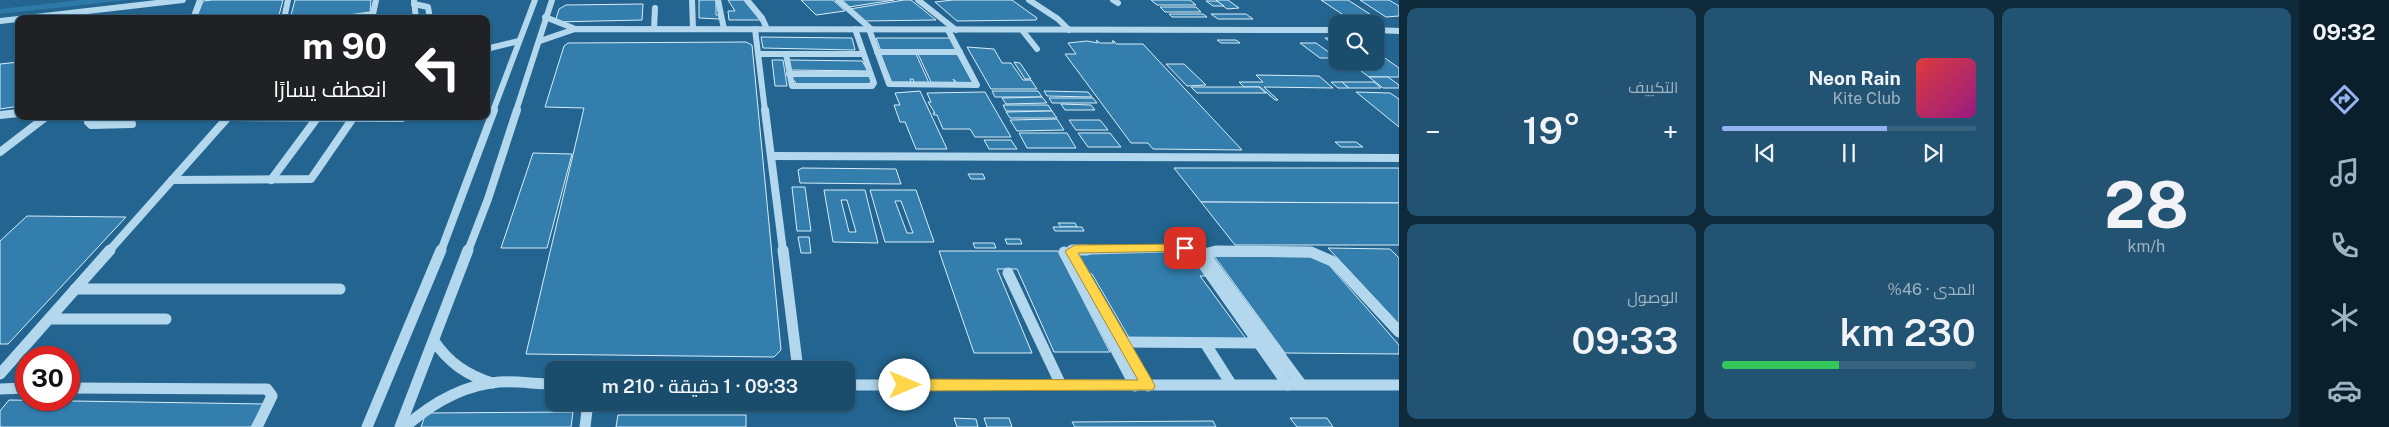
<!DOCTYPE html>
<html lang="ar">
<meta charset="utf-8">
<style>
body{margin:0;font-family:"Public Sans",Cairo,sans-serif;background:#235372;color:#f1f3f6;direction:rtl;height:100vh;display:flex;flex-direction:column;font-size:19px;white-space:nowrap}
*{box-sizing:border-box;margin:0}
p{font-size:16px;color:#9fb4c2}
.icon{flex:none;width:28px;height:28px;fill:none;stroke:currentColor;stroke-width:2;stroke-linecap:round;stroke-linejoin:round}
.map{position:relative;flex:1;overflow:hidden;direction:ltr}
.details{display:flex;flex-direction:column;gap:8px;padding:8px;background:#0e2a3b;width:900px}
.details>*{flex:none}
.banner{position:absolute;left:15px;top:15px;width:475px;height:105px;border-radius:10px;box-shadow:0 1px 4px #0004,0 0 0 1px #38637f;direction:rtl;background:#202124;color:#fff;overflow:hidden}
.tools{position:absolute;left:1329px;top:15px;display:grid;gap:10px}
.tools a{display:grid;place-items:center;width:55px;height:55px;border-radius:10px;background:#1a4c6c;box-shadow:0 1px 4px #0004,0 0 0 1px #38637f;font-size:25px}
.speed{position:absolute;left:15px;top:346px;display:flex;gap:10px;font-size:25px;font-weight:700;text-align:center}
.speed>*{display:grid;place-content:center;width:65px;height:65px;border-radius:50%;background:#1a4c6c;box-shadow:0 1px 4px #0004,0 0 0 1px #38637f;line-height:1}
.speed .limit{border:8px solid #d22;background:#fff;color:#111}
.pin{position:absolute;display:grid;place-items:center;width:42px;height:42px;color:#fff;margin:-21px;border-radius:10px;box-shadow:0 2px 8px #0006}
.me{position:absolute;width:55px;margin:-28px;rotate:90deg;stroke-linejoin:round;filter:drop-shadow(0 0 4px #0008)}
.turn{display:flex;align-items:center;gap:18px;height:105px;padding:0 20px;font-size:22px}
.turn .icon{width:65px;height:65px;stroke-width:2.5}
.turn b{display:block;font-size:35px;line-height:42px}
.big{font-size:38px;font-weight:600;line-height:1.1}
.details .widget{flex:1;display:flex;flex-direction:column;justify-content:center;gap:8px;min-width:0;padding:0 18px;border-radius:10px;background:#235372}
.details .dial{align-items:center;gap:0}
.dial b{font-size:65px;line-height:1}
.song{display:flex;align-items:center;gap:15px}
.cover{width:60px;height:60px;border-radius:8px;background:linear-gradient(135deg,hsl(0 70% 55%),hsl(310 70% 35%))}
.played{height:5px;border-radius:2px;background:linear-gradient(90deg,#95b2f1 65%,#38637f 65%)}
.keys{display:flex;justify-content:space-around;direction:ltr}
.heat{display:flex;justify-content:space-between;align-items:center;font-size:28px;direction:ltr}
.charge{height:8px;border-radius:4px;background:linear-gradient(90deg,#34c759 46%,#38637f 0)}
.details .tiles{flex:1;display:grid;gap:8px;grid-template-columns:repeat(3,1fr)}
.widget:first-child{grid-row:span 2}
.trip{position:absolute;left:545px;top:361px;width:310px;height:50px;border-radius:10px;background:#1a4c6c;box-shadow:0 1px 4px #0004,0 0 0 1px #38637f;font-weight:600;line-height:50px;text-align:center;direction:rtl}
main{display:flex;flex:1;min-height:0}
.dock{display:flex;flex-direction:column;width:90px;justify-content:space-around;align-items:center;background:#0a1e2b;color:#9fb4c2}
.dock .icon{width:35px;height:35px}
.dock .selected{color:#95b2f1}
.dock b{font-size:22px;color:#f1f3f6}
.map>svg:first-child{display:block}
.green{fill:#2d79a8}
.building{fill:#337ead;stroke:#d8edf9;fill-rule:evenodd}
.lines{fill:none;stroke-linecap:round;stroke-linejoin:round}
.minor-far2{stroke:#b3d7ec;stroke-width:6}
.minor-far1{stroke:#b3d7ec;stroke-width:8}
.minor{stroke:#b3d7ec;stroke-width:11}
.route{fill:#ffd54a;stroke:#a68a30}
</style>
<main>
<nav class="dock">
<b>09:32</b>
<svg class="icon selected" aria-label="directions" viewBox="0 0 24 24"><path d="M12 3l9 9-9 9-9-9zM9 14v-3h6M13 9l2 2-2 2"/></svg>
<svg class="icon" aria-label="music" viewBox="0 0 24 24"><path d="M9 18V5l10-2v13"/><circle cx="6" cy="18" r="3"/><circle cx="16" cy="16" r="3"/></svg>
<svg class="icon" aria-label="phone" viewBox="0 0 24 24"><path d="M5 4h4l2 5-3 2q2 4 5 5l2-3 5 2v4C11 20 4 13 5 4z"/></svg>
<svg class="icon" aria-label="climate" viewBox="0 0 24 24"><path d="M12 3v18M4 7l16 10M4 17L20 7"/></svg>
<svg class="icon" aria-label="car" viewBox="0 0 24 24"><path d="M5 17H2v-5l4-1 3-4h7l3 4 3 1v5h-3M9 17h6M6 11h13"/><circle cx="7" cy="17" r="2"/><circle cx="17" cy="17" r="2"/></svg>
</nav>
<section class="details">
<div class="tiles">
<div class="widget dial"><b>28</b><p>km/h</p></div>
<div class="widget">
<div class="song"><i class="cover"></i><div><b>Neon Rain</b><p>Kite Club</p></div></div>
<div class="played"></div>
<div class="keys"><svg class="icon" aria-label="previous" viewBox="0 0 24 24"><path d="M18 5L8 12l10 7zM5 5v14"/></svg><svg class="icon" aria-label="pause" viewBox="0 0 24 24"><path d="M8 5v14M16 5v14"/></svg><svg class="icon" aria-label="next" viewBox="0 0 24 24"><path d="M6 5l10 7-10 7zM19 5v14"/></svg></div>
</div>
<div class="widget"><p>التكييف</p>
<div class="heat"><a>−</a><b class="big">19°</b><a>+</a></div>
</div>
<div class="widget"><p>المدى · 46%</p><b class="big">230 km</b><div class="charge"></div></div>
<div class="widget"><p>الوصول</p><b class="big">09:33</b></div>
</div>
</section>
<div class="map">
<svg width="1399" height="427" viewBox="0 0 1399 427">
<rect width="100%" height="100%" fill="#236590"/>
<!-- green -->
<path class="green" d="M81 0H128L0 14V9Z"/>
<!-- building -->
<g class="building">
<path d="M212 0H283L278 19H196L203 1Z"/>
<path d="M295 0H371L370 14 328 19H290Z"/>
<path d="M699 0H716V15H719V19L699 18Z"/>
<path d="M728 0H744L760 20H729L728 11H735Z"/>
<path d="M801 0H833L845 11 816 15Z"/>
<path d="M841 0H894L849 7Z"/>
<path d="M904 0H911L936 20 864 21 850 9Z"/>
<path d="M953 0H1012L1037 18 1036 20 957 21 935 2Z"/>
<path d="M1151 0H1190L1196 5H1157Z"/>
<path d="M1216 0H1228L1239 8 1227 9Z"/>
<path d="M1321 0H1348L1379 20H1351Z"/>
<path d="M1360 0H1389L1399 6V16L1386 17Z"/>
<path d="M1206 1H1217L1224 6H1213Z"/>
<path d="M643 4 642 20 555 22 559 9 566 5Z"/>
<path d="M1160 7H1196L1201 12H1165Z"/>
<path d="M1169 14H1203L1207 17H1172Z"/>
<path d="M1211 14H1246L1253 19H1218Z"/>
<path d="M761 37 852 38 855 50 763 48Z"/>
<path d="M876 38H950L957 51H881Z"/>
<path d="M1325 38H1338V48Z"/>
<path d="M1096 40 1100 43H1114L1112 41H1114L1116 44H1143L1242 150 1153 149 1148 143H1131L1065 54H1076L1068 43 1087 41 1098 43Z"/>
<path d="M1217 40H1236L1240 43H1221Z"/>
<path d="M746 42 752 45 781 350 774 357 526 354 584 108 545 107 564 46 568 43Z"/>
<path d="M1300 43H1316L1337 58H1320Z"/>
<path d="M967 47 994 49 1002 63H1011L1023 80H1031L1037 89H991Z"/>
<path d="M1375 51 1399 68V77H1369L1348 61H1375Z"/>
<path d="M880 53 916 54 929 83H914L913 79H910L912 84 892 83Z"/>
<path d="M918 54H957L973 83H958L953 79 956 84H932Z"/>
<path d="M772 60H783L787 86H775Z"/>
<path d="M789 60 862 61 868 71 791 70Z"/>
<path d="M19 62V106L0 109V64Z"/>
<path d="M1014 62 1020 63 1031 79H1025Z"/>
<path d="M1166 64H1184L1206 85 1187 86Z"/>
<path d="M791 75 870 76 872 82H870L871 86 796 85 795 81H792Z"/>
<path d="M1256 75 1319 76 1333 88 1264 87 1278 100H1275L1260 87H1244L1239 82H1263Z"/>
<path d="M1369 77H1388L1399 85V88H1383Z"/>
<path d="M1331 82H1342L1349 88H1338Z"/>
<path d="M1342 82H1374L1381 88H1349Z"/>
<path d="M1191 87H1259L1266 93H1197Z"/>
<path d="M920 91 947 149H916L905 122H900L894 105H900L895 93Z"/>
<path d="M992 91H1038L1042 97H995Z"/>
<path d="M1044 91 1088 92 1092 97 1047 96Z"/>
<path d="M985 92 1011 137H975L970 129H943L937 115H934L933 113H935L928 102H931L927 93Z"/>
<path d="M1356 92 1390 93 1399 99V127Z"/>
<path d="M1042 97 1047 103 1006 104 1002 98Z"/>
<path d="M1049 98H1093L1097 103H1052Z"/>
<path d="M1061 104 1091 105 1095 110H1065Z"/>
<path d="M1003 105H1048L1052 111H1006Z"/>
<path d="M1052 111 1057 118H1010L1006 112Z"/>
<path d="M1057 119 1064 130 1017 131 1010 120Z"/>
<path d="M1069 120H1100L1108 130H1076Z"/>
<path d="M1019 133H1067L1076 148H1027Z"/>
<path d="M1078 133H1110L1121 147H1088Z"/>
<path d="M984 140H1011L1017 149H989Z"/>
<path d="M1335 142H1356L1363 147H1341Z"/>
<path d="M533 153 572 154 547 248H501Z"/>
<path d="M802 168 896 169 901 184 800 183 798 170Z"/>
<path d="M1174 168H1399V203L1201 202Z"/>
<path d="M968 174H983L985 179H971Z"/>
<path d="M792 187H805L811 231H797Z"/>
<path d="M824 190H865L878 243 833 242ZM841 200H847L856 232H849Z"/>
<path d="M870 190H916L934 242H885ZM895 201H901L913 233H907Z"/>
<path d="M1201 202 1399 203V245H1235Z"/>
<path d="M27 216 126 217 8 344H0V241Z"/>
<path d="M1058 223H1075L1077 227H1061Z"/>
<path d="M1053 227H1082L1084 231H1055Z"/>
<path d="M798 237H809L811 253H801Z"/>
<path d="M1005 239H1020L1022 244H1007Z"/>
<path d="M973 243H994L996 248H975Z"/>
<path d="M1328 248 1390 249 1399 258V324Z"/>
<path d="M939 251H1058L1110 352H1054L1017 269H997L1032 353H974Z"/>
<path d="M1073 251H1190L1208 276H1200L1247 340 1131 341 1092 274H1086Z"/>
<path d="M1214 256 1322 257 1399 345V354L1285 353Z"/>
<path d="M9 400 264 404 251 427H0V411Z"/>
<path d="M573 412 571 427H421L426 413Z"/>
<path d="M618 415H746V427H616Z"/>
<path d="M954 418 976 419 978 427H957Z"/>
<path d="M984 418H1009L1012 427H987Z"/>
<path d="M1290 418H1327L1333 427H1297Z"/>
<path d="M1213 421 1216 427H1075L1072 422Z"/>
</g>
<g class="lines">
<!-- minor-far2 -->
<g class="minor-far2">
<path d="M414 0 416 19"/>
<path d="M692 0 693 29"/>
<path d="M718 0 724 29"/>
<path d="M747 0 762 18 767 29"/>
<path d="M838 0 871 29"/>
<path d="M918 0 956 30"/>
<path d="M1029 0 1058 19 1069 30"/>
<path d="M1113 0 1118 3"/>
<path d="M414 4 428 7 430 19"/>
<path d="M545 17 573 28"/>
<path d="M193 19 200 0"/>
<path d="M284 19 288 0"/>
<path d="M338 19 373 14 376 0"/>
<path d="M0 21 183 0"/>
<path d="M654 29 655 8"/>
<path d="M755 29 765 111"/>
<path d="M869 29 889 84 977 85 948 30"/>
<path d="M1022 30 1037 49"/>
<path d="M1375 30 1399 31"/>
<path d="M540 41 575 29 1338 30"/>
<path d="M486 49 519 41"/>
<path d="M877 52H960"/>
<path d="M759 54H863"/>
<path d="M786 54 792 86H872L874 83 855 29"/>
<path d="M789 74H870"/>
<path d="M493 111 535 0"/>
<path d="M516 111 552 0"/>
</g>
<!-- minor-far1 -->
<g class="minor-far1">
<path d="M765 110 783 251"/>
<path d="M0 115 19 113"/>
<path d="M91 116 88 122 91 125 132 124"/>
<path d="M228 117 402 118"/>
<path d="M0 152 47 116"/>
<path d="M771 156 1399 158"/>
<path d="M172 180 311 179 353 118"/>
<path d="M271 180 317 118"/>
<path d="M109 251 229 116"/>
<path d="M441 251 494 110"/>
<path d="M468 251 488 199 517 110"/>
<path d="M1072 251 1185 248 1194 251"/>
</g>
<!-- minor -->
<g class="minor">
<path d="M783 250 798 370"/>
<path d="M1087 250H1072V253L1148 386"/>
<path d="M1190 250 1194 251 1288 385"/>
<path d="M1064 252 1135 386"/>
<path d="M1008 273 1061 385"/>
<path d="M75 289H340"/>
<path d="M49 319H166"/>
<path d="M434 341C449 363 467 375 492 383"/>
<path d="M1122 342 1258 343"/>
<path d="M1205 343 1231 384"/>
<path d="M0 374 110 250"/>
<path d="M1301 384 1209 260 1208 253 1216 251 1311 252 1334 262 1399 332"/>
<path d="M846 385H1399"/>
<path d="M69 388 267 389 272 396 257 427"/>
<path d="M0 389 26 388"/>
<path d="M367 427 441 250"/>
<path d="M400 427 468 250"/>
<path d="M405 427C431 404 463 385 499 382 517 381 536 384 554 384"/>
<path d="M585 427 588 402"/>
</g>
</g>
<!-- route -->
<path class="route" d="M1185 244 1190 246 1191 248 1190 251 1078 253 1153 382 1155 386 1153 390 905 391 900 389 898 385 900 381 905 379 1138 380 1065 251 1075 245Z"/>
</svg>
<div class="tools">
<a><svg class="icon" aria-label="search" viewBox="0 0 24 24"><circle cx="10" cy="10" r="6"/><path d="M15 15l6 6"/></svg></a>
</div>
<div class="speed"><div class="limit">30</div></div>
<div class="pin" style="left:1185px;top:248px;background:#d93025"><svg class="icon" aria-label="arrive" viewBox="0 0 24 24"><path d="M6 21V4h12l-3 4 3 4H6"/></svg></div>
<svg class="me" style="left:905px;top:385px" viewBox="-20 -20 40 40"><circle r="19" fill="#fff"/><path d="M0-13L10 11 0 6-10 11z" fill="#ffd54a"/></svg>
<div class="trip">09:33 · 1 دقيقة · 210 m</div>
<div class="banner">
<div class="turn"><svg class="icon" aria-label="left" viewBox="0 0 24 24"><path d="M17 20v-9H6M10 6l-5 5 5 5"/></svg><div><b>90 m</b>انعطف يسارًا</div></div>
</div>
</div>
</main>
